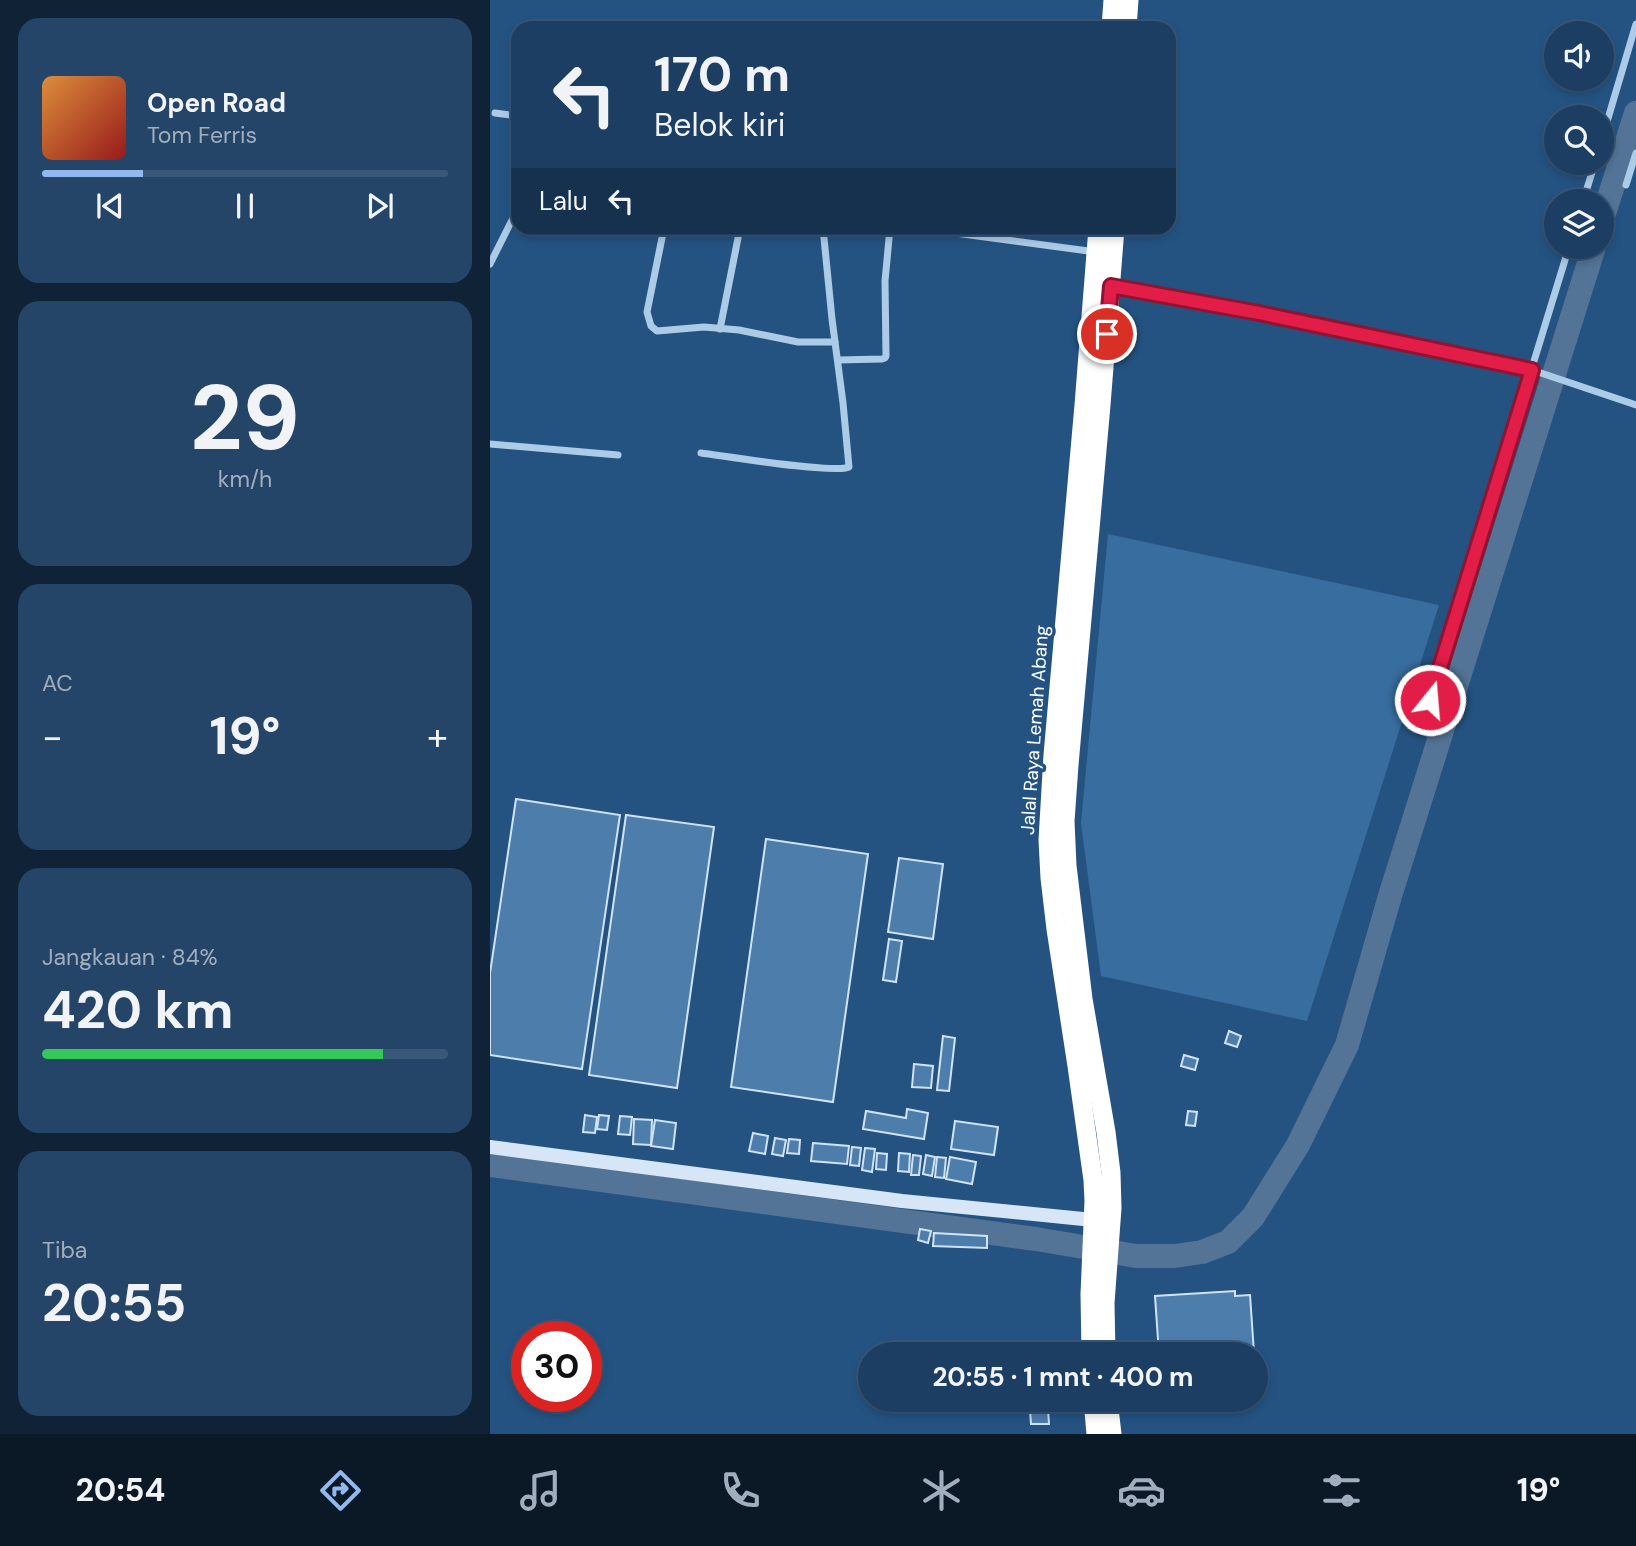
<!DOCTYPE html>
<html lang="id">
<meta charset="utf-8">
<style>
body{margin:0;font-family:"DM Sans",sans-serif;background:#244568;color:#f1f3f6;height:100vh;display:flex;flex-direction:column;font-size:26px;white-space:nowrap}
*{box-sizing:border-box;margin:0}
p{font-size:23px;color:#a0aebe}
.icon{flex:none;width:38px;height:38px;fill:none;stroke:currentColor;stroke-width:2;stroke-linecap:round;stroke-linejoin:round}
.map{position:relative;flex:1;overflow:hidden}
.details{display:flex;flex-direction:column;gap:18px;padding:18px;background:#0f2236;width:490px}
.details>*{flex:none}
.guide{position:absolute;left:21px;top:21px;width:665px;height:214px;border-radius:21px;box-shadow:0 4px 10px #0003,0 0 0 2px #395777;background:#1b3e62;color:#f1f3f6;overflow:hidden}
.controls{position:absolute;left:1054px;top:21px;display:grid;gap:14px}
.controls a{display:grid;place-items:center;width:70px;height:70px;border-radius:50%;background:#1b3e62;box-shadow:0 4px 10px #0003,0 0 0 2px #395777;font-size:35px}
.speed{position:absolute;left:21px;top:1321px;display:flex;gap:14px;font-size:35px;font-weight:700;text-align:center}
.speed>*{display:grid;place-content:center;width:91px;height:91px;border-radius:50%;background:#1b3e62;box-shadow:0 4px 10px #0003,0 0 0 2px #395777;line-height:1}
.speed .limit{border:10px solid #d22;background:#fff;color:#111}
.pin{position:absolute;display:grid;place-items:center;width:60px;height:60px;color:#fff;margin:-30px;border:4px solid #fff;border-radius:50%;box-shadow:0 2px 7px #0007}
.me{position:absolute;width:77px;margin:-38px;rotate:17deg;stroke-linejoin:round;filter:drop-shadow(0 0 5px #0008)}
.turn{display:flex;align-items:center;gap:24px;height:147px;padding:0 28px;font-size:32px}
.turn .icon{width:91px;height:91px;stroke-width:2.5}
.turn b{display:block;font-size:49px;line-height:60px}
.then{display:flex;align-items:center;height:66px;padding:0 28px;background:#0003;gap:14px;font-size:26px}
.big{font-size:52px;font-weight:700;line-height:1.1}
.details .widget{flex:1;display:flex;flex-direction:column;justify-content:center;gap:10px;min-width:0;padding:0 24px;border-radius:21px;background:#244568}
.details .dial{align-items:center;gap:0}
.dial b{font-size:91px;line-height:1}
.song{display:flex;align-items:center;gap:21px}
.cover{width:84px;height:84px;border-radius:10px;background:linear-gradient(135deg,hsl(30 70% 55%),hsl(0 70% 35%))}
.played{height:7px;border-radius:4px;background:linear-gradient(90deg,#90b9f0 25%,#395777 25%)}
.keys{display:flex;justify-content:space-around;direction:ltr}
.heat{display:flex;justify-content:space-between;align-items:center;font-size:38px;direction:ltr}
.charge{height:10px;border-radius:5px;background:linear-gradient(90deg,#34c759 84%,#395777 0)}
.trip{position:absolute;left:368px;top:1342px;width:410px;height:70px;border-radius:35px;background:#1b3e62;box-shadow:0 4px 10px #0003,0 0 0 2px #395777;font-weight:700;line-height:70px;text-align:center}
.dock{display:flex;height:112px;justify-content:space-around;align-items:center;background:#0b1927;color:#a0aebe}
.dock .icon{width:49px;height:49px}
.dock .selected{color:#90b9f0}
.dock b{font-size:32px;color:#f1f3f6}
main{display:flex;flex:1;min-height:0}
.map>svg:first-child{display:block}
.green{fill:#386da0}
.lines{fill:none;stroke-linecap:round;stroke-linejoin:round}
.river{stroke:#537496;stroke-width:24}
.building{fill:#4c7dab;stroke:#d0e3f6;stroke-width:2}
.street{stroke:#accbe7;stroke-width:7}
.secondary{stroke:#d6e6f6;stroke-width:14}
.highway{stroke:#fff;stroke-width:19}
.route-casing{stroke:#92132f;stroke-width:18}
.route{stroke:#e11d48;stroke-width:12}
.labels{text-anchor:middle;stroke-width:7;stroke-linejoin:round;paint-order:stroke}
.street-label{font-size:19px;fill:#fff;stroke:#245382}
</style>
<main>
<section class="details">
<div class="widget">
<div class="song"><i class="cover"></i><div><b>Open Road</b><p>Tom Ferris</p></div></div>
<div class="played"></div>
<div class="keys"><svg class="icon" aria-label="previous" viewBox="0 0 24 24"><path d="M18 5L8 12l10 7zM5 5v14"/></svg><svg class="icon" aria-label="pause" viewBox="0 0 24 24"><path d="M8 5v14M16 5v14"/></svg><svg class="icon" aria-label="next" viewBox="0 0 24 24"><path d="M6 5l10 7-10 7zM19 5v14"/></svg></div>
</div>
<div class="widget dial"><b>29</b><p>km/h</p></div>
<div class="widget"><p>AC</p>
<div class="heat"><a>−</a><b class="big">19°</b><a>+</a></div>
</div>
<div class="widget"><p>Jangkauan · 84%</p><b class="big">420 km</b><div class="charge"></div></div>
<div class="widget"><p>Tiba</p><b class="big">20:55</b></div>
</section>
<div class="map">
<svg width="1146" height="1434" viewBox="0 0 1146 1434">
<rect width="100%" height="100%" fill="#245382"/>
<!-- green -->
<path class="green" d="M618 534 949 605 817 1021 611 976 591 823Z"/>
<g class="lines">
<!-- river -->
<g class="river">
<path d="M1111 223 1146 113"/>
<path d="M0 1165 546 1239 646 1256H685L712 1252 738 1242 763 1217 808 1145 857 1045 900 896 1104 247"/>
</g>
</g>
<!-- building -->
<g class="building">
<path d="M26 799 130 815 92 1069 0 1055V973Z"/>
<path d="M136 815 224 827 187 1088 99 1075Z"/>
<path d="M276 839 378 854 343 1102 241 1087Z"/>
<path d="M409 858 453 864 443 939 398 932Z"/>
<path d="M399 939 412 941 406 982 393 980Z"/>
<path d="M739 1031 751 1036 747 1047 735 1043Z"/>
<path d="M453 1036 465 1038 459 1091 447 1090Z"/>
<path d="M694 1055 708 1059 705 1070 691 1066Z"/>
<path d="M424 1064 443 1066 441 1088 422 1087Z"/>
<path d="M417 1109 438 1113 434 1139 373 1129 376 1111 416 1118Z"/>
<path d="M698 1111 707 1112 705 1126 696 1125Z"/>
<path d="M95 1115 107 1117 105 1133 93 1132Z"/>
<path d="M109 1115 119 1116 117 1130 107 1129Z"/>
<path d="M130 1116 142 1117 140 1135 128 1134Z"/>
<path d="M144 1119 162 1120 161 1145 143 1144Z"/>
<path d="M165 1120 186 1123 183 1149 161 1146Z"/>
<path d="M465 1121 508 1127 504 1155 461 1149Z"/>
<path d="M263 1133 278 1136 275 1154 259 1151Z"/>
<path d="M285 1138 296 1140 293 1156 282 1154Z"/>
<path d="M299 1139 310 1140 309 1154 297 1153Z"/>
<path d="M323 1143 359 1146 357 1164 321 1161Z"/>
<path d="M362 1147 371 1148 369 1166 360 1165Z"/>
<path d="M375 1148 385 1149 382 1172 372 1170Z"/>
<path d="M387 1153 397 1154 396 1170 386 1169Z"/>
<path d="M409 1153 420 1154 419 1172 408 1171Z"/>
<path d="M423 1155 431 1156 429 1175H421Z"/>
<path d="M436 1155 445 1157 442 1176 433 1174Z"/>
<path d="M447 1157 456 1158 454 1178 445 1177Z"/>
<path d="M460 1157 486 1162 482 1184 456 1179Z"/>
<path d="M430 1229 441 1231 438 1243 428 1240Z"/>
<path d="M444 1233 497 1236V1248L443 1246Z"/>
<path d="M745 1291V1296L760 1295 764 1353H760V1354H669L665 1296Z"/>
<path d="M558 1409 559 1424H541L540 1410Z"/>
</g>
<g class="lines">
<!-- street -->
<g class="street">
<path d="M5 113 28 116"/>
<path d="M1111 142 1146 24"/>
<path d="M1136 185 1146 153"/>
<path d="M1093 201 1105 163"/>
<path d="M174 228 157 312 161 326 167 331 214 327 249 330 308 342H345"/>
<path d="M438 228 450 231 606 252"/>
<path d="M0 264 28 208"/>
<path d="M622 286 769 313 1042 370 1146 405"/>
<path d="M230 329 250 228"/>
<path d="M348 360 392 359 395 358 396 356 395 281 400 228"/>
<path d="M0 444 128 455"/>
<path d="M211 453C235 456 344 474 359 467L353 403 342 319 333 228"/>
<path d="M940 700 1079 247"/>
</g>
<!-- secondary -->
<path class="secondary" d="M0 1147 412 1201 603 1220"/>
<!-- highway -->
<g class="highway">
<path d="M621 28 623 0"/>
<path d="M637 28 639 0"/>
<path d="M601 1354 600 1294 604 1201 603 1180 587 1066 566 929 560 878 558 840 563 755 594 405 608 228"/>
<path d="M616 1354 615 1303 622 1208 621 1173 616 1132 593 999 577 866 575 821 579 765 611 405 625 228"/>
<path d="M603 1400 606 1434"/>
<path d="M618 1400 622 1434"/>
</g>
</g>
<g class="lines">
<defs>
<path id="route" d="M617 334 621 286 769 313 1042 370 940 700"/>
</defs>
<!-- route casing -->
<use href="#route" class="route-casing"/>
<!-- route -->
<use href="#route" class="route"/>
</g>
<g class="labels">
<!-- street labels -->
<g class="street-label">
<text transform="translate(544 730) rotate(-86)" y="7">Jalal Raya Lemah Abang</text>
</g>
</g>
</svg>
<div class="controls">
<a><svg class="icon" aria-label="sound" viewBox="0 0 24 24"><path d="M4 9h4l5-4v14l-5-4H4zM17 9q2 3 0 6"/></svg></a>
<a><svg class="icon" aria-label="search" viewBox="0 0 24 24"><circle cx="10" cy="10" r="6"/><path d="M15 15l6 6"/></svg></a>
<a><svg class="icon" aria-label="layers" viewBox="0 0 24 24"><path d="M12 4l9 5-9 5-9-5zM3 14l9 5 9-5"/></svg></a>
</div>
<div class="speed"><div class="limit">30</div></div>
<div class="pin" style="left:617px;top:334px;background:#d93025"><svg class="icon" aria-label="arrive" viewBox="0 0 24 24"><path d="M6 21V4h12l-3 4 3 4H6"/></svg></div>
<svg class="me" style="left:940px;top:700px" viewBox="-20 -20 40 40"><circle r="17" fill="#e11d48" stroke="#fff" stroke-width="3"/><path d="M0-11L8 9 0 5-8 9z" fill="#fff"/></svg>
<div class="trip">20:55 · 1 mnt · 400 m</div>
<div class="guide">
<div class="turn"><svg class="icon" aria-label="left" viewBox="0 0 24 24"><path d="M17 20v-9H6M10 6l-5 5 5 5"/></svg><div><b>170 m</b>Belok kiri</div></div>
<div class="then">Lalu<svg class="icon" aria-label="left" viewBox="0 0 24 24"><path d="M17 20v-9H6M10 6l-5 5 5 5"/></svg></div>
</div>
</div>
</main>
<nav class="dock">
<b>20:54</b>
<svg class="icon selected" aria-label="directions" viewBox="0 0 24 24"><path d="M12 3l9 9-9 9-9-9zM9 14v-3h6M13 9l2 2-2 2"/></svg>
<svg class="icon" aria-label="music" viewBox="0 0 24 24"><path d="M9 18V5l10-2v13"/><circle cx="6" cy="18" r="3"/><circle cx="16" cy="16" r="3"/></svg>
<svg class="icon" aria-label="phone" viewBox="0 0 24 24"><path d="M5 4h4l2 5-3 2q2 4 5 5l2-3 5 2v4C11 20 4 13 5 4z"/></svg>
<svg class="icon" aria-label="climate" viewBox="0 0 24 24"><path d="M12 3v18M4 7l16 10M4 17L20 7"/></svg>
<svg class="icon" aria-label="car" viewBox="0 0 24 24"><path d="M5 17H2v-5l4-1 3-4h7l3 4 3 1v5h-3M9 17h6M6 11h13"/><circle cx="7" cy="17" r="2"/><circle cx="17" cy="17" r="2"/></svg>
<svg class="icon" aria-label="filters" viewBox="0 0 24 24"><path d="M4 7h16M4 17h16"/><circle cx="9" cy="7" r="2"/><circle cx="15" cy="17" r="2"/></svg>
<b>19°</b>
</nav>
